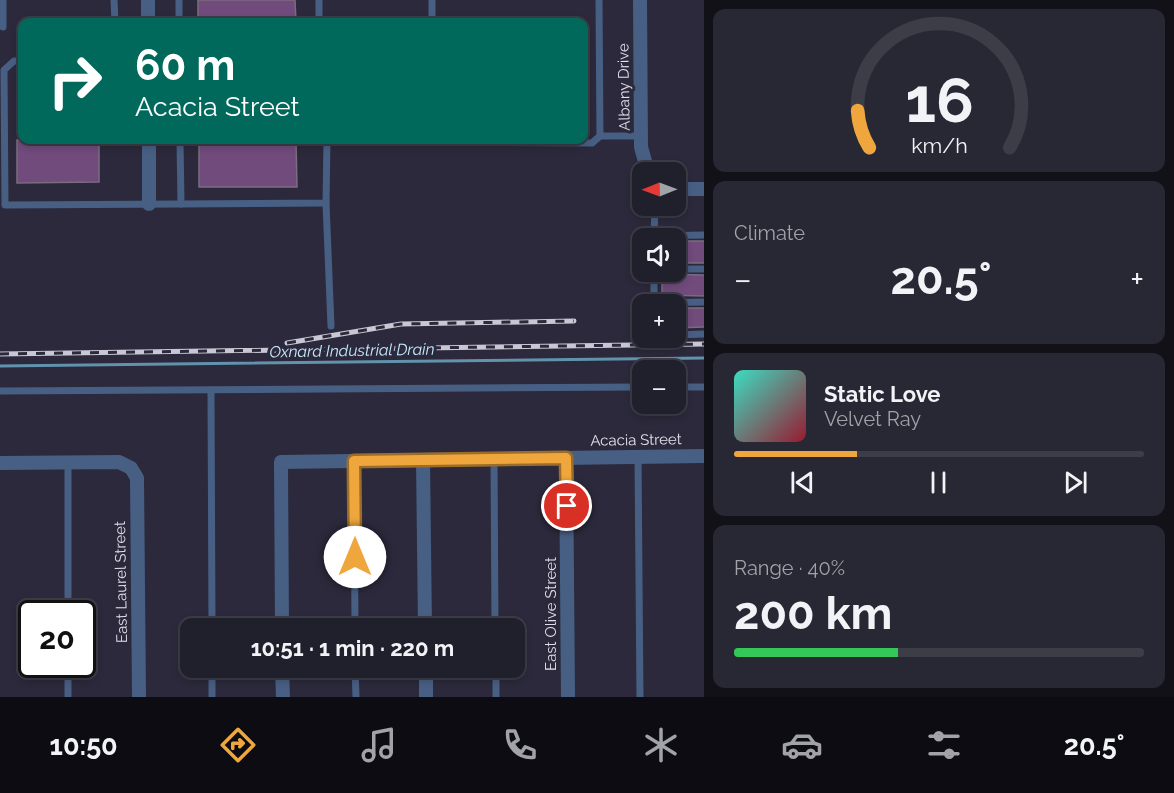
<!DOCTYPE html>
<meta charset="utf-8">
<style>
body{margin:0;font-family:Raleway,sans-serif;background:#282734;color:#f1f3f6;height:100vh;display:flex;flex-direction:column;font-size:22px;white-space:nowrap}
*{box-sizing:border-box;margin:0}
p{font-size:20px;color:#a2a2a9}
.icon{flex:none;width:33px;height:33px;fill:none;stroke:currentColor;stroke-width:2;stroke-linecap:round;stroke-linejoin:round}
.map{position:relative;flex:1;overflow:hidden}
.details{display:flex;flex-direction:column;gap:9px;padding:9px;background:#121118;width:470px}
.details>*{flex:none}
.guide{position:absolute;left:18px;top:18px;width:570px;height:126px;border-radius:12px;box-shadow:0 3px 9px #0003,0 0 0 2px #3d3d48;background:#00695c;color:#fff;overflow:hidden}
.needle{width:39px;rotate:269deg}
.tools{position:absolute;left:632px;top:162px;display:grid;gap:12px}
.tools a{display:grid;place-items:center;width:54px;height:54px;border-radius:12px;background:#201f2c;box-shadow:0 3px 9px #0003,0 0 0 2px #3d3d48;font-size:30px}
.speed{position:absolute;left:18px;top:600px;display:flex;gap:12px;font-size:30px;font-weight:700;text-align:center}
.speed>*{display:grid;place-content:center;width:78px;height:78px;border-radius:50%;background:#201f2c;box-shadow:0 3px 9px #0003,0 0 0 2px #3d3d48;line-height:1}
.speed .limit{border:3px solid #111;border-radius:9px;background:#fff;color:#111}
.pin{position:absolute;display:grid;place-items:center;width:51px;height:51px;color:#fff;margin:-26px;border:3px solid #fff;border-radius:50%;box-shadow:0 2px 6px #0007}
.me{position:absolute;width:66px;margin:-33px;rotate:0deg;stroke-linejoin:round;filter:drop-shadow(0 0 4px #0008)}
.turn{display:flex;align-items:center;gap:21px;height:126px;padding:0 18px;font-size:27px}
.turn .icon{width:78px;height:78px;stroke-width:2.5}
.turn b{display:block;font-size:42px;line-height:51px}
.big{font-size:45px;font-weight:700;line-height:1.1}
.details .tile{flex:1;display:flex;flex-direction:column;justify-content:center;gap:9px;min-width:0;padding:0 21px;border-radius:12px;background:#282734}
.details .dial{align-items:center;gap:0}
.dial svg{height:156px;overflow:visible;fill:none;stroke:#3d3d48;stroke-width:7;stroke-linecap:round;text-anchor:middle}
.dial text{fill:#f1f3f6;stroke:none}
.song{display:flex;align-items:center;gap:18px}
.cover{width:72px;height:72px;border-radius:9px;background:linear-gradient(135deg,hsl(170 70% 55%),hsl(350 70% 35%))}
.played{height:6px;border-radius:3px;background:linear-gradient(90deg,#efa73d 30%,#3d3d48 30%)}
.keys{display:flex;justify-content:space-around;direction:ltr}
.heat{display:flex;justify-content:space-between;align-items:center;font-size:33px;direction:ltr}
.charge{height:9px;border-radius:4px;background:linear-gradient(90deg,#34c759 40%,#3d3d48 0)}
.trip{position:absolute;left:180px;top:618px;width:345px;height:60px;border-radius:12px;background:#201f2c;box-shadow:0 3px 9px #0003,0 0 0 2px #3d3d48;font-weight:700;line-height:60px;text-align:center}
.tabs{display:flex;height:96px;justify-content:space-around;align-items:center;background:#0d0c12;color:#a2a2a9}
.tabs .icon{width:42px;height:42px}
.tabs .on{color:#efa73d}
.tabs b{font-size:27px;color:#f1f3f6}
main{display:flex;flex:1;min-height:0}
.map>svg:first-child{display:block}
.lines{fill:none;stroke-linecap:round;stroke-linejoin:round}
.stream{stroke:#6193ad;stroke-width:3}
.building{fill:#704b7b;stroke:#7b6d80;stroke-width:1.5}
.service{stroke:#485f84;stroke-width:7}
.minor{stroke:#485f84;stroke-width:14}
.rail-casing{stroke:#c8c7d4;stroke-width:5}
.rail{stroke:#2b293b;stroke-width:3;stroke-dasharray:9;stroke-linecap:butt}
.route-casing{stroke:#9b6d28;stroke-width:15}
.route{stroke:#efa73d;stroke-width:10}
.labels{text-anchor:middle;stroke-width:6;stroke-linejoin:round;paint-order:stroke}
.street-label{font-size:15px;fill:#e0dfeb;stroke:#2b293b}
.water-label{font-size:16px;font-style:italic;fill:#c6eafe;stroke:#2b293b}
</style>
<main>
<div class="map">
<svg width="705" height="697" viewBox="0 0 705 697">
<rect width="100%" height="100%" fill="#2b293b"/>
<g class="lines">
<!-- stream -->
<path class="stream" d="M0 366 705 358"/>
</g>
<!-- building -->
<g class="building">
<path d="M198 0H295L296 22H198Z"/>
<path d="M17 140H99V182L17 183Z"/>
<path d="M199 140H296L297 187H199Z"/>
<rect x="675" y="241" width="30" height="22"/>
<path d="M662 274 705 275V296L662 295Z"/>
<path d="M675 308H705V327L675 328Z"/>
</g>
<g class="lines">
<!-- service -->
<g class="service">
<path d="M3 0V27"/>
<path d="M114 0 115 22"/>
<path d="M179 0V22"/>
<path d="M319 0V22"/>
<path d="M432 0V22"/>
<path d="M599 0 600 136"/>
<path d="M22 61H14L4 70 5 205 181 204"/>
<path d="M180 140 181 204 326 203 327 140"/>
<path d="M434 140V142L592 143 600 136H641"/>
<path d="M326 203 331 326"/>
<path d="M654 236 705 235"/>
<path d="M654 238 655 206"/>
<path d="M675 269H705"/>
<path d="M654 272V304"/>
<path d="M654 303 705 302"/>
<path d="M675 335 705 334"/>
<path d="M675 387H705"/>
<path d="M211 390 212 628"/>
<path d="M0 391 642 387"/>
<path d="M638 457 640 697"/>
<path d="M494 459 495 628"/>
<path d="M354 461 355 628"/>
<path d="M68 462V614"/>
<path d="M68 664V697"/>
<path d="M212 668V697"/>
<path d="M355 668 356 697"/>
<path d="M496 668V697"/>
</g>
<!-- minor -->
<g class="minor">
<path d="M148 0V22"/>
<path d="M640 0 641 147 648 172"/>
<path d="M149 140V204"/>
<path d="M675 189H705"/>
<path d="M566 458 568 697"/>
<path d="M423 460 425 628"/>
<path d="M0 463 119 462 131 468 137 478 139 697"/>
<path d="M282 628 281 462 705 456"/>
<path d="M282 668 283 697"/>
<path d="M426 668V697"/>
</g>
<defs>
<g id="rail">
<path d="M287 343 401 324 574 321"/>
<path d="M0 354 705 344"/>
</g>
</defs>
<!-- rail casing -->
<use href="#rail" class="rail-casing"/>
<!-- rail -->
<use href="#rail" class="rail"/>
</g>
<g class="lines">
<defs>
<path id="route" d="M355 557 354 461 566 458 567 506"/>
</defs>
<!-- route casing -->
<use href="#route" class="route-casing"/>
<!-- route -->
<use href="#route" class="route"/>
</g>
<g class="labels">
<!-- street labels -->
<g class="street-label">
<text transform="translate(624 87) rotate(-91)" y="5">Albany Drive</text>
<text transform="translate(636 440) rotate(-1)" y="5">Acacia Street</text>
<text transform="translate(121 582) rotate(-91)" y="5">East Laurel Street</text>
<text transform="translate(551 614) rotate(-90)" y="5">East Olive Street</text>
</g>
<!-- water labels -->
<g class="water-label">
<text transform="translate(352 350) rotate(-1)" y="6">Oxnard Industrial Drain</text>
</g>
</g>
</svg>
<div class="tools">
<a><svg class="needle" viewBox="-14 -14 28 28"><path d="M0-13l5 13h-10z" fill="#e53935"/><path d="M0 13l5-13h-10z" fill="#a2a2a9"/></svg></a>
<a><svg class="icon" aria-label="sound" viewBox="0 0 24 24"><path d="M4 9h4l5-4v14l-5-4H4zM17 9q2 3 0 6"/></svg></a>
<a>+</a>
<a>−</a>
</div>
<div class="speed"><div class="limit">20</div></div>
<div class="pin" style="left:567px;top:506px;background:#d93025"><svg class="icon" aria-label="arrive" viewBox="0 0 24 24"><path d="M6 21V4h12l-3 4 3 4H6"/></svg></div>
<svg class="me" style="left:355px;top:557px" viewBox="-20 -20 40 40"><circle r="19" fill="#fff"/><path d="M0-13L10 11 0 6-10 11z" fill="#efa73d"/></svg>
<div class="trip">10:51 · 1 min · 220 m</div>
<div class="guide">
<div class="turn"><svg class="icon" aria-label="right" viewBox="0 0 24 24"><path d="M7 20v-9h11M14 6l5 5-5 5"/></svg><div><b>60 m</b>Acacia Street</div></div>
</div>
</div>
<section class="details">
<div class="tile dial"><svg viewBox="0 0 100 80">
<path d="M14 69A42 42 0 1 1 86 69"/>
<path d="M14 69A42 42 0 0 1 8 50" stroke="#efa73d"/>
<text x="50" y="56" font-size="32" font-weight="700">16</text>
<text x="50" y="72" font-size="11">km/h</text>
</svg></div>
<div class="tile"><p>Climate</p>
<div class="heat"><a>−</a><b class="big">20.5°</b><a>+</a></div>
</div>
<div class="tile">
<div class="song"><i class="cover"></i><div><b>Static Love</b><p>Velvet Ray</p></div></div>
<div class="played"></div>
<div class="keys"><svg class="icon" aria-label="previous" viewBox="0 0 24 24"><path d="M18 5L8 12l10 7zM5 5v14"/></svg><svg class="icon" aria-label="pause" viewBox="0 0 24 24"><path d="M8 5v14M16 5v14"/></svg><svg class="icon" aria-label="next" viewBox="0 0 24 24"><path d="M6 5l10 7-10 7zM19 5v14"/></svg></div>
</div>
<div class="tile"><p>Range · 40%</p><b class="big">200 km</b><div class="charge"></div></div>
</section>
</main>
<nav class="tabs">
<b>10:50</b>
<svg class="icon on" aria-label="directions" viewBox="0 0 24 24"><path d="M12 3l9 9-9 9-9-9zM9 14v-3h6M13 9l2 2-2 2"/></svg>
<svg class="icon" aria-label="music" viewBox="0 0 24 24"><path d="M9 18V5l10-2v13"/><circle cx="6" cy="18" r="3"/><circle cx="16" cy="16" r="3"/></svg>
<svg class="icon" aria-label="phone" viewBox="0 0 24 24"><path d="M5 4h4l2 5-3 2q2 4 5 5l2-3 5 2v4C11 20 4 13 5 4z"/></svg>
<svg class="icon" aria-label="climate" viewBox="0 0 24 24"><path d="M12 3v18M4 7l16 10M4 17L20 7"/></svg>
<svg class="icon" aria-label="car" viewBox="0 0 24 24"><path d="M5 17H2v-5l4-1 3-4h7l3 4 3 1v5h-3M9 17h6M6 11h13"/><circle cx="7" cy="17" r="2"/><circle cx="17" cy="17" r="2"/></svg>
<svg class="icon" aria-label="filters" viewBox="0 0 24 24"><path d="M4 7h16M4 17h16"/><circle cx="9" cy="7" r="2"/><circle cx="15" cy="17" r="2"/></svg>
<b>20.5°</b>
</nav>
